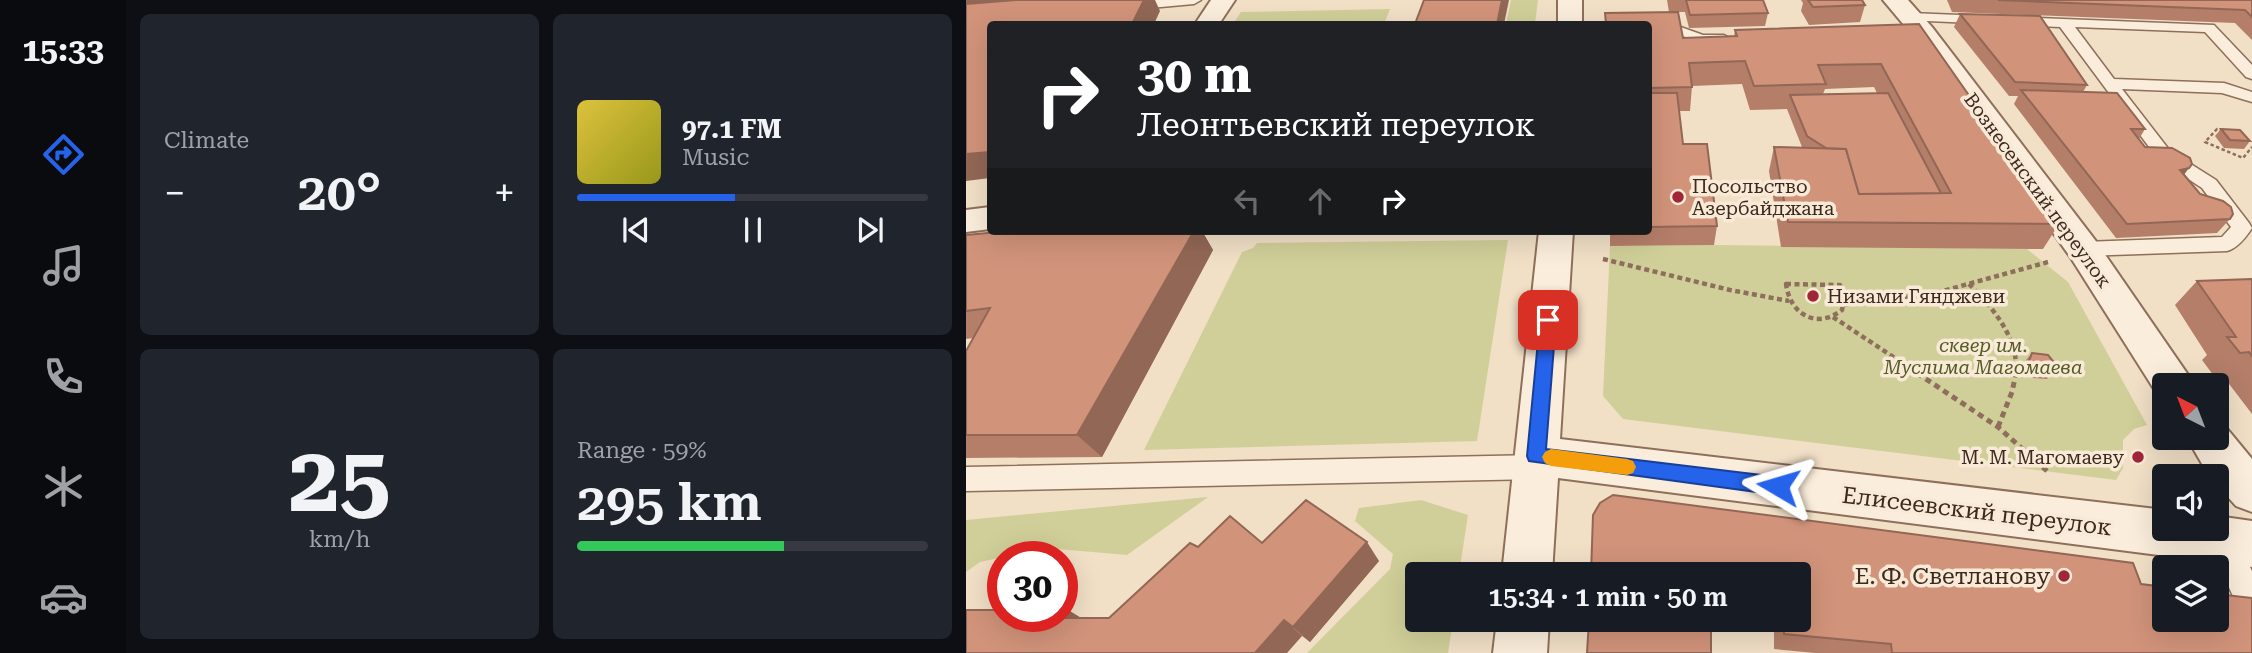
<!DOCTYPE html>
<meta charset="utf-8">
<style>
body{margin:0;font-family:"Roboto Serif",serif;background:#20242c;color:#f1f3f6;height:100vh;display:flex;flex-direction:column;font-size:26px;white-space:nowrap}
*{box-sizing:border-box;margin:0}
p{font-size:23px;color:#9ea1a6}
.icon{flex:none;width:38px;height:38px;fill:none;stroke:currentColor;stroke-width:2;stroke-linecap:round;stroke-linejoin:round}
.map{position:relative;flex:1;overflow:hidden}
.panel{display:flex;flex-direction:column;gap:14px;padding:14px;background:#0d0f14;width:840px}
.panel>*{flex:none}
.top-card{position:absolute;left:21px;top:21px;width:665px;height:214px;border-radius:7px;box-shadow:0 7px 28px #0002;background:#202124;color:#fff;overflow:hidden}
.needle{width:46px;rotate:318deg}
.fabs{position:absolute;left:1186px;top:373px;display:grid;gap:14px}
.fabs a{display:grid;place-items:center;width:77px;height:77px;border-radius:7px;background:#171b24;box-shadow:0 7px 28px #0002;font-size:35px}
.speed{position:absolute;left:21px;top:541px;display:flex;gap:14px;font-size:35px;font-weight:700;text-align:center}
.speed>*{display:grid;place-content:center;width:91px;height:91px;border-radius:50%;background:#171b24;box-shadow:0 7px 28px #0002;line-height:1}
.speed .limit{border:10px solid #d22;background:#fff;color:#111}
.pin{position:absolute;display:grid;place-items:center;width:60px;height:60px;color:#fff;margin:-30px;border-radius:14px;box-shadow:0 4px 10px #0006}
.me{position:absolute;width:77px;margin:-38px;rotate:277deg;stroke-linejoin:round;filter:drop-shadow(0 0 5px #0008)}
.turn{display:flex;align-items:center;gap:24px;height:147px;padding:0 35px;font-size:32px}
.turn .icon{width:91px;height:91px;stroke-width:2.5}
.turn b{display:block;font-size:49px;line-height:60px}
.lanes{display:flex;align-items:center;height:66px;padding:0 35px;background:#0003;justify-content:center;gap:35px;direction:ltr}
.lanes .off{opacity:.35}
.big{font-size:52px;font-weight:600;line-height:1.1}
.panel .card{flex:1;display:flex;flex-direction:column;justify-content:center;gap:10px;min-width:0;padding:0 24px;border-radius:10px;background:#20242c}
.panel .dial{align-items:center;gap:0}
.dial b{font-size:91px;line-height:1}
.song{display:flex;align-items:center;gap:21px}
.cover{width:84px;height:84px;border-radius:10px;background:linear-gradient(135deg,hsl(50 70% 55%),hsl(60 70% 35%))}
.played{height:7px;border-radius:4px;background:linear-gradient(90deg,#2563eb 45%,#363941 45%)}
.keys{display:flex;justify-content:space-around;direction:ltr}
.heat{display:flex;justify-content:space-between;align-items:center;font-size:38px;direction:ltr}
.charge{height:10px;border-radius:5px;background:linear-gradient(90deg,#34c759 59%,#363941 0)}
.panel .tiles{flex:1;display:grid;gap:14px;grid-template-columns:repeat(2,1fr)}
.trip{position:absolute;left:439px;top:562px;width:406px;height:70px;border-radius:7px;background:#171b24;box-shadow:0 7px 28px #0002;font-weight:600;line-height:70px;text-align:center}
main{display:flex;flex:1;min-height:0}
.tab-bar{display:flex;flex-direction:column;width:126px;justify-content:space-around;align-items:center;background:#090b0e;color:#9ea1a6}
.tab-bar .icon{width:49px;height:49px}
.tab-bar .current{color:#2563eb}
.tab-bar b{font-size:32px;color:#f1f3f6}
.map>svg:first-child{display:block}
.green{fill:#d0cf99}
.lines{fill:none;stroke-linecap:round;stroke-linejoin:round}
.lane-casing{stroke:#8e6f5b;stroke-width:3}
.street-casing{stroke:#8e6f5b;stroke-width:4}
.path-far2{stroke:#8e6f5b;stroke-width:2.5;stroke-dasharray:3.5 2.5;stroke-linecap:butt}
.path-far1{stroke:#8e6f5b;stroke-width:4.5;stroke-dasharray:5 3.5;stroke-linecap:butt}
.path{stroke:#8e6f5b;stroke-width:5;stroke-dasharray:6 4.5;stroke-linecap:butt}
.lane{fill:#fbeddb;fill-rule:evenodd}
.street{fill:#fbeddb;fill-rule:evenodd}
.wall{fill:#b47e69;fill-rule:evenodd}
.shaded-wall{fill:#926755}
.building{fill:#d1937a;stroke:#926755;stroke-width:2}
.route{fill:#2563eb;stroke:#184099;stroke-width:2}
.slow{fill:#f59e0b}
.poi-dot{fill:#a02738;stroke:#f8ead7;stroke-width:2.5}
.labels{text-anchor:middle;stroke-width:7;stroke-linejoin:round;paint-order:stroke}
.poi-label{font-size:19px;fill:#3d2a1f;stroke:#f8ead7;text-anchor:start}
.street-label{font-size:19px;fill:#3d2a1f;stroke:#f8ead7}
.park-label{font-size:19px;font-style:italic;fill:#545b25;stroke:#f8ead7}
.near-street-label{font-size:23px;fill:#3d2a1f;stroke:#f8ead7}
.near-poi-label{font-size:23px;fill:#3d2a1f;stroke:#f8ead7;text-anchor:end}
</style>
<main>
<nav class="tab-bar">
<b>15:33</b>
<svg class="icon current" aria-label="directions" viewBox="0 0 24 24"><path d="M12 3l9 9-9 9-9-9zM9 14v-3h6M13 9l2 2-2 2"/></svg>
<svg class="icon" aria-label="music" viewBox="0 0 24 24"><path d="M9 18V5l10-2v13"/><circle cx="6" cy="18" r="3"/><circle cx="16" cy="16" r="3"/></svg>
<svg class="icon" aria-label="phone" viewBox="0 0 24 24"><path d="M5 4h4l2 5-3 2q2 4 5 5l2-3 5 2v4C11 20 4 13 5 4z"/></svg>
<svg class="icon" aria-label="climate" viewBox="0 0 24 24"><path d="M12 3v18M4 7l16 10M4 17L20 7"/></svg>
<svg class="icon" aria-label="car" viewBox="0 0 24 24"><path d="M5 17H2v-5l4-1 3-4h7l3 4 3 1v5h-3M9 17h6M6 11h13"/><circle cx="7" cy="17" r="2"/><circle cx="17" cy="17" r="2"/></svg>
</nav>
<section class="panel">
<div class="tiles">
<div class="card"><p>Climate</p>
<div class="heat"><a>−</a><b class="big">20°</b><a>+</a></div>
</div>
<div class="card">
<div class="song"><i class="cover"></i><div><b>97.1 FM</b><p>Music</p></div></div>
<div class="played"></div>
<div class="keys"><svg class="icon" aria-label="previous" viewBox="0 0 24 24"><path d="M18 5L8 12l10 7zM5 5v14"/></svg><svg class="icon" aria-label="pause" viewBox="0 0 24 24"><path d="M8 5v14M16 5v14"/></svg><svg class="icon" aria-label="next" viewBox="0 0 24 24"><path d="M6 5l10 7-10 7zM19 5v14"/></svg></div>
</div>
<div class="card dial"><b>25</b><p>km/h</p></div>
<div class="card"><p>Range · 59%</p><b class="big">295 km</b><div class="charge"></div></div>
</div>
</section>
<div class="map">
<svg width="1286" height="653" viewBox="0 0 1286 653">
<rect width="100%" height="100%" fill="#f1dfc6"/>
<!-- green -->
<g class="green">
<path d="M545 0H572L569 24H540Z"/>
<path d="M424 9 418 24H267L275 12Z"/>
<path d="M542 240 511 441 178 450 276 252 287 248 291 243Z"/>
<path d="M748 245 1061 249 1102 282 1181 425 1168 429 1157 440V468L1150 480 657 419 637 396 644 246Z"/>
<path d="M242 497 161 555 80 548 14 562 0 572V520Z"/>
<path d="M455 500 502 515 493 574H452V620H487L482 653H341L424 569 427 554 389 521 393 508Z"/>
</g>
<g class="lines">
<defs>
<g id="lane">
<path d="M182 0H235L228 4 162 10 155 6 162 2Z"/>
<path d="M944 13 1248 25 1286 65V79L1280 77 1239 32 1109 27 1148 79 1258 83 1286 92V102L1256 93 1156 89 1204 151 1250 180 1283 223 1286 228C1280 237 1272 248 1261 251L1117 256 1110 254 1107 249 1110 244 1117 242 1256 237 1265 227 1236 188 1192 159 1094 27 939 20V14Z"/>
<path d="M682 25H709L737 35H758L765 39C748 55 724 36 706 33 698 32 690 33 682 33Z"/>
<path d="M570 455 579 459 583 467 579 475 570 479 0 491V467Z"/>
<path d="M1256 527 1266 531 1286 571V618L1275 614 1242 541 1246 531Z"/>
</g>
<g id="street">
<path d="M245 0H269L253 24H229Z"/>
<rect x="592" y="0" width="24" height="24"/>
<path d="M917 0H942L966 27 1129 240 1229 385H1199V399L1193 397 1105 258 948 37Z"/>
<path d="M24 207V229L0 232V210Z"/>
<path d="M573 231H607L594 439 1199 510V528H1251V516L1286 521V567L592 478 586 574H536Z"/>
<path d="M1251 422 1258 425 1286 459V512L1270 506 1251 485V476H1243L1221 438H1251Z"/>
<path d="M531 620H583L581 653H527Z"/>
</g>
</defs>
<!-- lane casing -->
<use href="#lane" class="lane-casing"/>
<!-- street casing -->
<use href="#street" class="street-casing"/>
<!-- path-far2 -->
<path class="path-far2" d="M1257 131 1251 129 1239 142 1277 158 1286 147"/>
<!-- path-far1 -->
<g class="path-far1">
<path d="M637 259 764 290 823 301"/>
<path d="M820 284 874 285 878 299 876 310C850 330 824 314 820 284Z"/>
<path d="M1003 284C1027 308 1053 338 1050 374"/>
<path d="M878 305 973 292 1082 262"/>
<path d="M867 317 953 374"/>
</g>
<!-- path -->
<g class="path">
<path d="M951 373 1032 427 1081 471"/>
<path d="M1032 427 1046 392 1050 373"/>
</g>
<!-- lane -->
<use href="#lane" class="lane"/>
<!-- street -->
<use href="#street" class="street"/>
</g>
<!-- wall -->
<g class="wall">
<path d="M701 0H797L802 13 799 26 723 28 719 12H703Z"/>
<path d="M835 0H896L899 5 894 22 843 25 835 11 837 3Z"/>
<path d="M981 0H1286V40L1269 23 986 12Z"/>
<path d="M994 14 1121 85 1117 92 1179 129 1173 139 1179 147 1218 174 1234 194 1264 219 1251 233 1150 238 1048 104 1052 96H1043L988 27Z"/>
<path d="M682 24 717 38 768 37 769 30 953 24 1093 224 1077 249 815 247 803 171 808 147H836L821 109 784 110 776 84 726 86 724 111H713L717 144 751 226 748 245 644 246V231H682ZM908 87 911 93 857 94 859 89Z"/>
<path d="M1255 129 1284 141 1278 149 1258 148 1249 136Z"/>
<path d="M43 231H236L247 250 136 457 0 458V351L8 338 0 339V235Z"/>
<path d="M1286 279V414L1257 376H1248L1236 360 1241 355 1209 305 1231 281Z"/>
<path d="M1066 353 1087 372 1081 379 1067 378 1057 369 1060 360Z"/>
<path d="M296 543 413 561 344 642 336 636 0 653 102 610 115 618H143Z"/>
<path d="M1175 584 1286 653H849L808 649V631L745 625 623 620H833Z"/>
</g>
<!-- shaded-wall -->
<g class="shaded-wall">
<path d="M0 0H106L0 11Z"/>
<path d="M178 0H189L194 11 188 24H166Z"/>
<path d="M536 0H543L538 24H531Z"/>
<path d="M24 152V178L0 181V154Z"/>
<path d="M1223 168 1212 183 1214 170Z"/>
<path d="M228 231H236L247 250 136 457 111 435Z"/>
<path d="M401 542 413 561 344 642 327 627Z"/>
<path d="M102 610 130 627 98 618Z"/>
<path d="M318 620 336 636 321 653H289Z"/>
</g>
<!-- building -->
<g class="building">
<path d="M50 0H178L166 24H24V152L0 154V4Z"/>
<path d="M458 0H536L531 24H449Z"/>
<path d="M720 0H797L802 13 724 15Z"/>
<path d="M842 0H896L899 5 847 7Z"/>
<path d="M1032 0H1286V17L1279 10Z"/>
<path d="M712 12 717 38 771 36 769 30 953 24 1093 224 822 222 808 147 880 149 893 194 985 193 915 64 852 65 860 84 788 86 779 61 723 63 726 87 682 88V24H640L639 13Z"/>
<path d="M994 14 1074 16 1121 85 1049 82Z"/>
<path d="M1055 90 1151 93 1179 129H1165L1179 147 1206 148 1224 158 1226 164 1223 168 1214 170 1234 194 1257 201 1265 207 1267 214 1264 219 1161 224Z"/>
<path d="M682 93H711L717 144H741L751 226 682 227Z"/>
<path d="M922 93 975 193 893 194 880 149 860 148 841 136 824 95Z"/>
<path d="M1255 129 1274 130 1284 141 1264 140Z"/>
<path d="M43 231H228L111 435H0V351L24 308 0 311V235Z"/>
<path d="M1286 279V356L1283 352 1274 353 1261 337H1270L1231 281Z"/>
<path d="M1066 353 1082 355 1091 366 1087 372 1073 371 1063 361Z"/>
<path d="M647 495 1167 563 1175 584 1199 587V620H1251V594L1286 598V653H926L925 644 818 634V620H833V574H625L627 515 634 503Z"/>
<path d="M340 500 401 542 327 627 318 620 289 653H0V610H37V616H96V610H102L98 618H143L224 543 232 547 264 516 296 543Z"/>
<path d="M623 620H745V653H621Z"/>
</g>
<!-- route -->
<path class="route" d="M582 314 590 320 580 449 812 477 819 480 821 486 819 492 812 495 563 461 561 456 574 320Z"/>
<!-- slow -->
<path class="slow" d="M585 449 661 459 667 461 670 467 667 473 661 475 585 466 579 463 576 457 579 452Z"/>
<!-- markers -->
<g class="poi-dot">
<circle cx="712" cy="197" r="7"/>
<circle cx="847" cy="296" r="7"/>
<circle cx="1172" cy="457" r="7"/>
<circle cx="1098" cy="576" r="7"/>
</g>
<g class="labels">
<!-- poi labels -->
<g class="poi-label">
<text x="726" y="193">Посольство<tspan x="726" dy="22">Азербайджана</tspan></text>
<text x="861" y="303">Низами Гянджеви</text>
<text x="1158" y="464" text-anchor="end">М. М. Магомаеву</text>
</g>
<!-- street labels -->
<g class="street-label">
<text transform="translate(1072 190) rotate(54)" y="7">Вознесенский переулок</text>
</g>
<!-- park labels -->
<g class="park-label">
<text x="1017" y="352">сквер им.<tspan x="1017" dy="22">Муслима Магомаева</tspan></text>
</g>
<!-- near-street labels -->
<g class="near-street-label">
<text transform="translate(1011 511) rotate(7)" y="8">Елисеевский переулок</text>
</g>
<!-- near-poi labels -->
<g class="near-poi-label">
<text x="1084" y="584">Е. Ф. Светланову</text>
</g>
</g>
</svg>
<div class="fabs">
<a><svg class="needle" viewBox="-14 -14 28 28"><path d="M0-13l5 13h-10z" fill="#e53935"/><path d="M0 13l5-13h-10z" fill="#9ea1a6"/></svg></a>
<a><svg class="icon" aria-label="sound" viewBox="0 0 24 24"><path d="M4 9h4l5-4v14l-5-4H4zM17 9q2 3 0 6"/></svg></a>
<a><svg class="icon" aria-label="layers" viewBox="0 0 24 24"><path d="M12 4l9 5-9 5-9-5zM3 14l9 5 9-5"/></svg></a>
</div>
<div class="speed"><div class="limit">30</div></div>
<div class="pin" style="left:582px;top:320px;background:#d93025"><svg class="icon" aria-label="arrive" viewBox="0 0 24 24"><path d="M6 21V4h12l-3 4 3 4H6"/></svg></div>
<svg class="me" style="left:812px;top:486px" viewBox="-20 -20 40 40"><path d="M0-17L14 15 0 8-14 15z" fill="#2563eb" stroke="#fff" stroke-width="4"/></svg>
<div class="trip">15:34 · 1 min · 50 m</div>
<div class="top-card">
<div class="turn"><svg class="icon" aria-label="right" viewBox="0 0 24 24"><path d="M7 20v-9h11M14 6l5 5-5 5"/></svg><div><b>30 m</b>Леонтьевский переулок</div></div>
<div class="lanes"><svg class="icon off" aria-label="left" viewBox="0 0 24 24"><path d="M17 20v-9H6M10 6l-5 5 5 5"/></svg><svg class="icon off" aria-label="ahead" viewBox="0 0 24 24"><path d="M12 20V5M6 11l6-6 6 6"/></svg><svg class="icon" aria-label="right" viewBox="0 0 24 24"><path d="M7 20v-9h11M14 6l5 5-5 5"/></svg></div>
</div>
</div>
</main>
